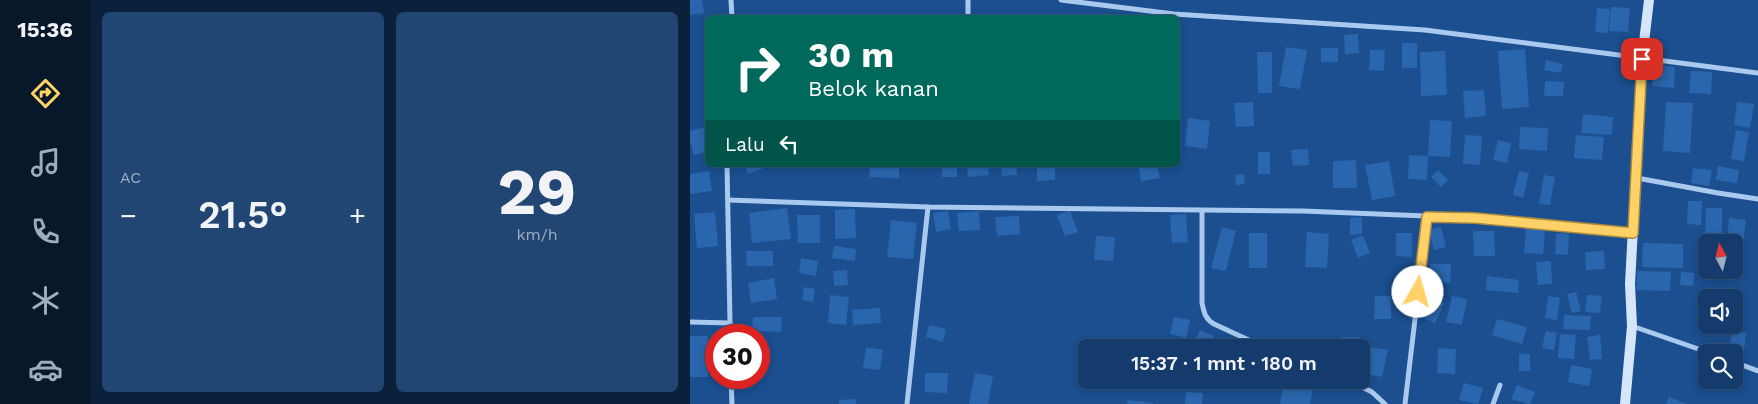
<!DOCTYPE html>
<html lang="id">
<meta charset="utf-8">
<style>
body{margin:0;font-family:"Work Sans",sans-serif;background:#214673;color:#f1f3f6;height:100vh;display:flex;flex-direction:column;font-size:19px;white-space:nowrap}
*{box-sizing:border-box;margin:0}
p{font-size:16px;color:#9dadc1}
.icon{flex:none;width:28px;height:28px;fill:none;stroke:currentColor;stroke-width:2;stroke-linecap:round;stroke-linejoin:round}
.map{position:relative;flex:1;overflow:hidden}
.panel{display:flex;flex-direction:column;gap:12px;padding:12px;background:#0b203b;width:600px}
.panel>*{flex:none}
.hud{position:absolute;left:15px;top:15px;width:475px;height:152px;border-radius:8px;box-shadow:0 2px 8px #0003,0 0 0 1px #33557e;background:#00695c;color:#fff;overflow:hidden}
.needle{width:32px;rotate:353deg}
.buttons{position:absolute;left:1008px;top:234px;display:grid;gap:10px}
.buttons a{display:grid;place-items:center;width:45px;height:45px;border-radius:8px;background:#143b6b;box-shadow:0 2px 8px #0003,0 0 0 1px #33557e;font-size:25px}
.speed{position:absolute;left:15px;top:324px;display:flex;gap:10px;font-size:25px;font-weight:700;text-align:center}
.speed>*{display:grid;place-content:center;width:65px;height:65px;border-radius:50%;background:#143b6b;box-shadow:0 2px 8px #0003,0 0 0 1px #33557e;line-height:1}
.speed .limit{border:8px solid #d22;background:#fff;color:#111}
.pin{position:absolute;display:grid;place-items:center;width:42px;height:42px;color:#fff;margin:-21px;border-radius:10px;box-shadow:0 2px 8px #0006}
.me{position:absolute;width:55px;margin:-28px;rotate:7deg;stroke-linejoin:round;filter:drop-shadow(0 0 4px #0008)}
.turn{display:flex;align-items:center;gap:18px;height:105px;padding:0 20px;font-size:22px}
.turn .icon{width:65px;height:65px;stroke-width:2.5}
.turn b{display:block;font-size:35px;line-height:42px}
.then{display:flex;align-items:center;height:48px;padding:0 20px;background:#0003;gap:10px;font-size:19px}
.big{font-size:38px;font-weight:600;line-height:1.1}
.panel .card{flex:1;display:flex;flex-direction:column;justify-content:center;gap:8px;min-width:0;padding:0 18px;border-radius:8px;background:#214673}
.panel .dial{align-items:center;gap:0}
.dial b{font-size:65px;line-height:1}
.heat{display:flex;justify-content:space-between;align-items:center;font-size:28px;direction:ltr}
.panel .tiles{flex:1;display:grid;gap:12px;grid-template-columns:repeat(2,1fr)}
.trip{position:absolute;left:388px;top:339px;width:292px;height:50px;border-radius:8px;background:#143b6b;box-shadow:0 2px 8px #0003,0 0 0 1px #33557e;font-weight:600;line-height:50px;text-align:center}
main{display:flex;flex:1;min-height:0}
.tab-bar{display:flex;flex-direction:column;width:90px;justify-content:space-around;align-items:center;background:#08182b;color:#9dadc1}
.tab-bar .icon{width:35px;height:35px}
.tab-bar .selected{color:#ffd166}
.tab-bar b{font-size:22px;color:#f1f3f6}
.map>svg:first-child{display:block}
.building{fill:#2a66ad}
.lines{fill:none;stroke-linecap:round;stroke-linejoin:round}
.minor{stroke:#a9c9ee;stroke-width:5}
.secondary{stroke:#d6e6fa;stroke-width:10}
.route-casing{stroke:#a68842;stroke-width:12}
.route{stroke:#ffd166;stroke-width:9}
</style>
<main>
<nav class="tab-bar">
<b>15:36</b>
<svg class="icon selected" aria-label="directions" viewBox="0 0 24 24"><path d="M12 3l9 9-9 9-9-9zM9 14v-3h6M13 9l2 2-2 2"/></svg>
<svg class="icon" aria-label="music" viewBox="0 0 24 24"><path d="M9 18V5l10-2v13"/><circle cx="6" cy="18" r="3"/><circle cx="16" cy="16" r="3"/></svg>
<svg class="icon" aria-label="phone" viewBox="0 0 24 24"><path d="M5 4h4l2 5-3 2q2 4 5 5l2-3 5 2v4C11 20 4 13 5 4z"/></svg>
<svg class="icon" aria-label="climate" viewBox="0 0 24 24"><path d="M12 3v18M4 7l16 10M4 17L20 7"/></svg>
<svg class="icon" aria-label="car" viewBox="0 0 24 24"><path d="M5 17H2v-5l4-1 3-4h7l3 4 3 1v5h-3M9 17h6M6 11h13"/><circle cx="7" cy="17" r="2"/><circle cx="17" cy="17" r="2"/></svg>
</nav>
<section class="panel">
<div class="tiles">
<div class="card"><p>AC</p>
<div class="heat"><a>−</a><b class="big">21.5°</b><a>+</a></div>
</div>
<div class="card dial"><b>29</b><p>km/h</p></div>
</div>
</section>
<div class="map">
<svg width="1068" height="404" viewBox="0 0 1068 404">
<rect width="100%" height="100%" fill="#1b4f8f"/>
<!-- building -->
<g class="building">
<path d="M0 0H12L14 13 0 15Z"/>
<path d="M921 7 940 8 938 32 919 31Z"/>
<path d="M907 8 920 9 918 33 905 32Z"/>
<path d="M668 34 669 53 655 54 654 35Z"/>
<rect x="712" y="43" width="15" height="25"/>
<path d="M596 47 617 50 610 89 589 86Z"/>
<rect x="631" y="48" width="17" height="14"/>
<path d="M835 49 839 107 812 109 808 51Z"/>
<path d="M680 50H695L694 71 679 70Z"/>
<path d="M755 51 757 95 731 96 730 52Z"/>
<path d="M567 52H582V93H568Z"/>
<path d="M856 60 873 64 871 73 854 70Z"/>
<path d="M963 65 985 67 984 88 962 86Z"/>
<path d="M1001 71 1022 72 1021 94 999 93Z"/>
<path d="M855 81 874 82 873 96H854Z"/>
<path d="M794 90 796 116 775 118 773 91Z"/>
<path d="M563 102 564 126 546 127 544 103Z"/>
<path d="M976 102 1003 103 1000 153 973 151Z"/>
<path d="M1047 102 1064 104 1060 128 1044 125Z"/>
<path d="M893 114 923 117 922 135 891 133Z"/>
<path d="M498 118 520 121 517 149 495 146Z"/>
<path d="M740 120 762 121 760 157 738 156 737 180 718 179 719 155 738 156Z"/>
<path d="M18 126V151L4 155 0 142V131Z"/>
<path d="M830 127 858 128 857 151 829 149Z"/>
<path d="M1046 130 1059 132 1054 161 1041 159Z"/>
<path d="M775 135 792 136 790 165 773 164Z"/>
<path d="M886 135 914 137 912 160 884 158Z"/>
<path d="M808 140 821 143 817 163 803 160Z"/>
<path d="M618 149 619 165 603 166 601 150Z"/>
<rect x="568" y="152" width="12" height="22"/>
<path d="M666 160 667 188H643V161Z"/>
<path d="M699 161 705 196 682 200 675 165Z"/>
<path d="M55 165H77V167L58 174Z"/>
<path d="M180 165H209V178L179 177Z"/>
<rect x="252" y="165" width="15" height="12"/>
<path d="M277 165H298L299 175 278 177Z"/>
<path d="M311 165H326L327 175 312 176Z"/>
<path d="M347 165H365V180L347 181Z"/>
<path d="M448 165H467L470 178 451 181Z"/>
<path d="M1028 166 1049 170 1047 183 1026 180Z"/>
<path d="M1003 168 1022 170 1019 186 1001 183Z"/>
<path d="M748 170 758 180 751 187 741 177Z"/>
<path d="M19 171 22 191 0 194V174Z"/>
<path d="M829 171 839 173 833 198 823 195Z"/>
<path d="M554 174 555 184 546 185 545 175Z"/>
<path d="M854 175 865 177 860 205 849 204Z"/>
<path d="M998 201H1012L1011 225 997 224Z"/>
<path d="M97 208 101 239 62 243 59 213Z"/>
<path d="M1016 208H1032V237H1015Z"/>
<path d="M165 209 166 238 145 239V210Z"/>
<path d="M258 211 261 229 246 232 243 213Z"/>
<path d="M289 211 290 230 269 231 267 213Z"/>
<path d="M380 211 388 232 375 236 367 215Z"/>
<path d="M25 212 28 246 7 248 4 214Z"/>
<path d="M496 214 498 242 482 243 480 215Z"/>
<path d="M107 215H130V243H108Z"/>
<path d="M329 216 330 234 307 236 305 217Z"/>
<path d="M672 217V234L660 235V218Z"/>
<path d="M1039 218 1056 220 1052 253 1044 252V242H1037Z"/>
<path d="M201 220 227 223 223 259 197 257Z"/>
<path d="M532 227 546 231 536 271 521 268Z"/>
<path d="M751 227 756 247 744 250 739 230Z"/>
<path d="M836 229 855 230 853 254 834 253Z"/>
<path d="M783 231H804L805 256H784Z"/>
<path d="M617 232 639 234 637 268 615 267Z"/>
<rect x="559" y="233" width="18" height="35"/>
<path d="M706 233H722V257L706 256Z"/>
<path d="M866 233 879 234 878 255 865 254Z"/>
<path d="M673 235 680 253 668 258 661 240Z"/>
<path d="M406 236 425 237 423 261 404 260Z"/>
<path d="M953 243 993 244V268L952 267Z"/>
<path d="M144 246 166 249 165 261 142 258Z"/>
<path d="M56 251H83V266H57Z"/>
<path d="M914 251 915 269 896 270 895 252Z"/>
<path d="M111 258 128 261 126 276 109 273Z"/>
<path d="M1012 260 1016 261V270H1026V275L1010 273Z"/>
<path d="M861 261 862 284 848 285 846 262Z"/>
<path d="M740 264H761L760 283 740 282Z"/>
<path d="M157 270 158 285 144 286 143 271Z"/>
<path d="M947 271 981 272 980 291 946 290Z"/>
<path d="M991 272 1004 273 1003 286 990 285Z"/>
<path d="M797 276 829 280 828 293 796 290Z"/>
<path d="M84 278 87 299 61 303 58 283Z"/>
<path d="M114 287 125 289 123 302 112 300Z"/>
<path d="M886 292 891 311 882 313 877 294Z"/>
<path d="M140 295 159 297 156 325 138 323Z"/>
<path d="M897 295 912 296 910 313 895 312Z"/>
<path d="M685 296H701V319H684Z"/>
<path d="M739 296 755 303 745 323 729 316Z"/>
<path d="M762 296 777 299 772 325 756 322Z"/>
<path d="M858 296 870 298 867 320 855 318Z"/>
<path d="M190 308 191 323 163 325 162 310Z"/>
<path d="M874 315 901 316 900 330 873 329Z"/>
<path d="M63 317H92L91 332 62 331Z"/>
<path d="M484 317 500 320 496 338 480 334Z"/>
<path d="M807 319 837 327 832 344 802 335Z"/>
<path d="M239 325 256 329 253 342 236 337Z"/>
<path d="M510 330 524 336 519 348H501Z"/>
<path d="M856 331 867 333 864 350 852 348Z"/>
<path d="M1042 331 1056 333 1053 358 1044 357V352H1039Z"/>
<path d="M870 334 886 335 884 359 868 358Z"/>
<path d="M910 335 912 359 900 360 897 337Z"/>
<rect x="0" y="336" width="18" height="41"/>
<rect x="651" y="337" width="18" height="11"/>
<path d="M534 339 552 348H530Z"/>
<path d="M674 346 698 350 692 377 671 373V360Z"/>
<path d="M176 347 193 350 190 370 173 368Z"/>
<path d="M748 348 766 349 765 374 747 373Z"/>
<rect x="829" y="354" width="11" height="17"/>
<path d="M881 365 902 369 899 386 878 382Z"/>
<path d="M235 373H258L257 393 235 392Z"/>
<path d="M285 373 303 376 298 404H279Z"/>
<path d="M594 382 623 388 620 404H590Z"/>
<path d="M774 383 793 388 788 404 769 400Z"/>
<path d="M827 385 845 392 840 404 821 399Z"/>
<path d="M496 392 513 393 512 404H495Z"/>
<path d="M979 397 997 404H976Z"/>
<path d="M166 399V404H149V400Z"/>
<path d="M438 400 463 403V404H437Z"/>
</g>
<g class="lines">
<!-- minor -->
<g class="minor">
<path d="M41 0 42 18"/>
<path d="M371 0 484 14 735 30 1068 73"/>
<path d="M278 18V0"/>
<path d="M37 165 40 323"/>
<path d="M947 178 1028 193 1068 199"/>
<path d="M38 200 238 207 613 211 785 218 943 233"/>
<path d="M512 211V303C514 312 515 319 524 324L576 348"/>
<path d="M0 322 40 323V335"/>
<path d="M942 326 1017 352"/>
<path d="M1044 362 1068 371"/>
<path d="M41 378 42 404"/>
<path d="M658 380 682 392 695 404"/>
<path d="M217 404 238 207"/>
<path d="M715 404 737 217"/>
<path d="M803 404 810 385"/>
</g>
<!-- secondary -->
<path class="secondary" d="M935 404 942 326 940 284 952 59 959 0"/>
</g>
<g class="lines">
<defs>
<path id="route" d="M728 292 737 217 785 218 943 233 952 59"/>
</defs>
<!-- route casing -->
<use href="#route" class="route-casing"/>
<!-- route -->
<use href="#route" class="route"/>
</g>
</svg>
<div class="buttons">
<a><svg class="needle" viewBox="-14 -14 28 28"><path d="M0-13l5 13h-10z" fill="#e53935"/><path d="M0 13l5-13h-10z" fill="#9dadc1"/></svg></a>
<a><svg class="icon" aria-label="sound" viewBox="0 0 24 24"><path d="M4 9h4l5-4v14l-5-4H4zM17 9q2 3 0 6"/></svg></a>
<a><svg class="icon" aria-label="search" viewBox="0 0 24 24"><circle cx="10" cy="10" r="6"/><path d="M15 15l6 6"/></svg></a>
</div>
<div class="speed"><div class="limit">30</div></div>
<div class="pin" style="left:952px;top:59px;background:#d93025"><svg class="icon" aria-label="arrive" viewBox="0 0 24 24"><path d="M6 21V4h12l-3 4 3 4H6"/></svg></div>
<svg class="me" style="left:728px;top:292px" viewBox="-20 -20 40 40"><circle r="19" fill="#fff"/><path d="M0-13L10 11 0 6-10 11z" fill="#ffd166"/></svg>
<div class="trip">15:37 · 1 mnt · 180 m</div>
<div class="hud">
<div class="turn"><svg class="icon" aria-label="right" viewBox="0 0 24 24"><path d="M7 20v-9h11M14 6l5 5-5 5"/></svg><div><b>30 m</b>Belok kanan</div></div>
<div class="then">Lalu<svg class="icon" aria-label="left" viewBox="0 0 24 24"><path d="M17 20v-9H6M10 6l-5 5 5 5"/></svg></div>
</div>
</div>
</main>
